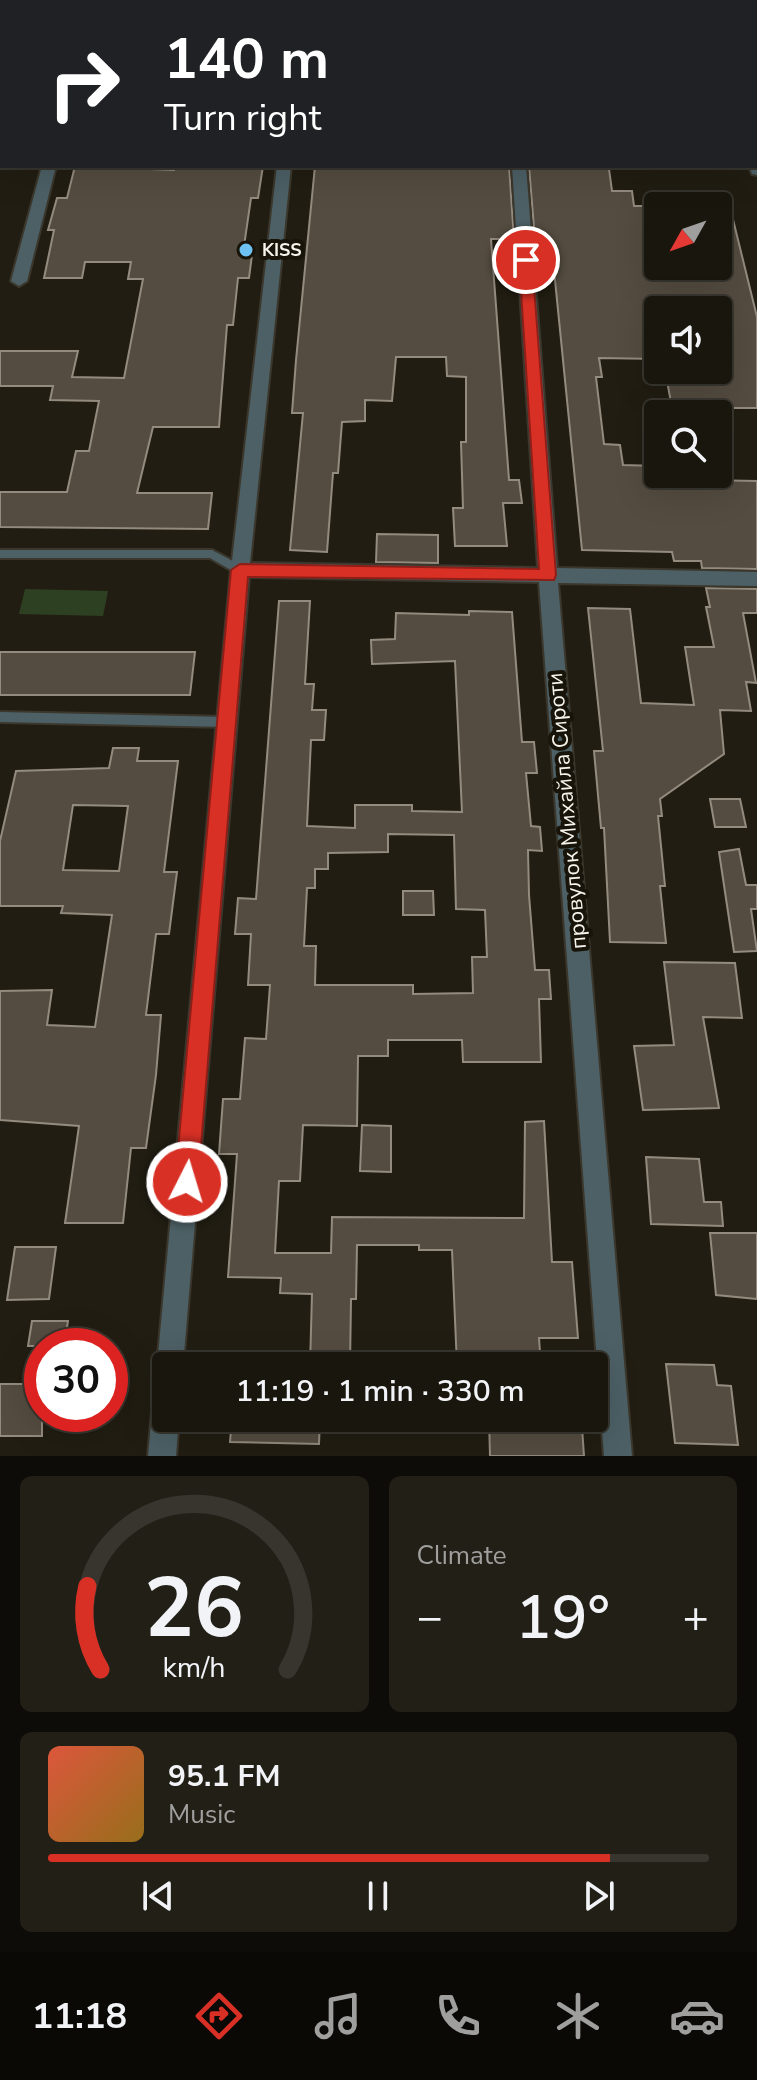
<!DOCTYPE html>
<meta charset="utf-8">
<style>
body{margin:0;font-family:"Nunito Sans",sans-serif;background:#221f17;color:#f1f3f6;height:100vh;display:flex;flex-direction:column;font-size:30px;white-space:nowrap}
*{box-sizing:border-box;margin:0}
p{font-size:26px;color:#9f9f9e}
.icon{flex:none;width:44px;height:44px;fill:none;stroke:currentColor;stroke-width:2;stroke-linecap:round;stroke-linejoin:round}
.map{position:relative;height:1456px;overflow:hidden}
.details{display:flex;flex-direction:column;gap:20px;padding:20px;background:#0e0c08;flex:1}
.details>*{flex:none}
.guide{position:absolute;left:0px;top:0px;width:758px;height:168px;box-shadow:0 8px 32px #0002,0 0 0 2px #37352e;background:#202124;color:#fff;overflow:hidden}
.needle{width:52px;rotate:230deg}
.fabs{position:absolute;left:644px;top:192px;display:grid;gap:16px}
.fabs a{display:grid;place-items:center;width:88px;height:88px;border-radius:8px;background:#19160e;box-shadow:0 8px 32px #0002,0 0 0 2px #37352e;font-size:40px}
.speed{position:absolute;left:24px;top:1328px;display:flex;gap:16px;font-size:40px;font-weight:700;text-align:center}
.speed>*{display:grid;place-content:center;width:104px;height:104px;border-radius:50%;background:#19160e;box-shadow:0 8px 32px #0002,0 0 0 2px #37352e;line-height:1}
.speed .limit{border:12px solid #d22;background:#fff;color:#111}
.pin{position:absolute;display:grid;place-items:center;width:68px;height:68px;color:#fff;margin:-34px;border:4px solid #fff;border-radius:50%;box-shadow:0 2px 8px #0007}
.me{position:absolute;width:88px;margin:-44px;rotate:5deg;stroke-linejoin:round;filter:drop-shadow(0 0 6px #0008)}
.turn{display:flex;align-items:center;gap:28px;height:168px;padding:0 32px;font-size:36px}
.turn .icon{width:104px;height:104px;stroke-width:2.5}
.turn b{display:block;font-size:56px;line-height:68px}
.big{font-size:60px;font-weight:600;line-height:1.1}
.details .tile{flex:1;display:flex;flex-direction:column;justify-content:center;gap:12px;min-width:0;padding:0 28px;border-radius:12px;background:#221f17}
.details .dial{align-items:center;gap:0}
.dial svg{height:208px;overflow:visible;fill:none;stroke:#37352e;stroke-width:7;stroke-linecap:round;text-anchor:middle}
.dial text{fill:#f1f3f6;stroke:none}
.song{display:flex;align-items:center;gap:24px}
.cover{width:96px;height:96px;border-radius:12px;background:linear-gradient(135deg,hsl(10 70% 55%),hsl(40 70% 35%))}
.played{height:8px;border-radius:4px;background:linear-gradient(90deg,#d93025 85%,#37352e 85%)}
.keys{display:flex;justify-content:space-around;direction:ltr}
.heat{display:flex;justify-content:space-between;align-items:center;font-size:44px;direction:ltr}
.details .tiles{flex:1;display:grid;gap:20px;grid-template-columns:1fr 1fr}
.tile:last-child{grid-column:span 2}
.trip{position:absolute;left:152px;top:1352px;width:456px;height:80px;border-radius:8px;background:#19160e;box-shadow:0 8px 32px #0002,0 0 0 2px #37352e;font-weight:600;line-height:80px;text-align:center}
.tab-bar{display:flex;height:128px;justify-content:space-around;align-items:center;background:#0a0906;color:#9f9f9e}
.tab-bar .icon{width:56px;height:56px}
.tab-bar .selected{color:#d93025}
.tab-bar b{font-size:36px;color:#f1f3f6}
.map>svg:first-child{display:block}
.green{fill:#2e4022}
.building{fill:#544c40;stroke:#948b7f;stroke-width:2;fill-rule:evenodd}
.lines{fill:none;stroke-linecap:round;stroke-linejoin:round}
.service-casing{stroke:#3b372c;stroke-width:4}
.minor-casing{stroke:#3b372c;stroke-width:4}
.path{stroke:#656258;stroke-width:3;stroke-dasharray:3 4;stroke-linecap:butt}
.service{fill:#4c6065;fill-rule:evenodd}
.minor{fill:#4c6065;fill-rule:evenodd}
.route{fill:#d93025;stroke:#8d1f18;stroke-width:2}
.poi-dot{fill:#6ec2f3;stroke:#181409;stroke-width:3}
.labels{text-anchor:middle;stroke-width:8;stroke-linejoin:round;paint-order:stroke}
.far-poi-label{font-size:18px;font-weight:bold;fill:#f6f4ec;stroke:#181409;text-anchor:start}
.street-label{font-size:22px;fill:#f6f4ec;stroke:#181409}
</style>
<div class="map">
<svg width="757" height="1456" viewBox="0 0 757 1456">
<rect width="100%" height="100%" fill="#211d12"/>
<!-- green -->
<g class="green">
<rect x="284" y="0" width="346" height="2"/>
<path d="M25 589 108 591 103 616 19 614Z"/>
</g>
<!-- building -->
<g class="building">
<path d="M75 166 174 170 175 166H263L258 198H251L244 246 253 247 249 278H238L233 325H227L219 427H153L137 493H212L208 529 0 527V492H67L76 451H89L99 401 50 400 53 386H0V351H78L72 377 124 378 143 279H128L131 262H85L82 278H44L54 230H48L57 198H67Z"/>
<path d="M315 166H509L514 239H491L509 480H519L522 503H503L507 546H455L453 508H463L461 442H466V377L447 376 446 357H396L392 401 365 400V421L342 422 338 473H333L327 552 290 550 303 413H292L296 360Z"/>
<path d="M529 166 609 169 612 191H632L634 206H655L658 266 718 267V196L727 195 757 317V408H672L665 370H718V306H713L711 296 658 298V359L599 358 602 377H596L604 444 620 445 623 465 658 466V474H705L706 480 757 481V569L702 568 701 561H674L672 552 582 550 551 240H535Z"/>
<path d="M377 534 438 535V563L376 562Z"/>
<path d="M706 588 757 589V613H743L756 683 746 682 751 711 720 710 724 754 660 799 662 816H658L665 886H660L666 943 610 942 604 828H601L594 751H603L588 608 630 609 641 703 694 705 685 647H714L706 607H710Z"/>
<path d="M279 601H310L305 684H314L312 710H326L324 740H311L307 826 355 828V805H412V811L462 812 455 661 372 664 371 640 395 639 396 613 469 615V611L512 612 522 742H534L537 773H526L531 826 540 827 542 851 528 850 529 895 535 970H549L551 999H539L541 1062H463L462 1040H388V1056H358L357 1126 303 1125 300 1181H279L275 1253H331L332 1217 524 1218 525 1122 544 1121 552 1262H572L578 1338H539L541 1366H457L452 1250H419V1245H357L356 1299H351L350 1366H310L312 1294 280 1293 281 1278 228 1277 237 1154H219L223 1099H240L245 1038 266 1039 270 985H248L251 934H235L238 898 256 899ZM388 834 454 835 456 909 485 910 487 957H472L473 993 413 994V985H315L316 946H304L307 888H315V869H328V853L388 852Z"/>
<path d="M0 652H195L190 695H0Z"/>
<path d="M113 748H139L137 761H178L164 872H177L169 934H156L146 1015H161L156 1075 146 1148H131L123 1223H65L79 1126 0 1120V991L52 990 47 1025 95 1027 112 915 61 913 63 906H0V841L16 771 109 768ZM73 805 128 806 119 871 63 870Z"/>
<path d="M710 799H740L746 827H715Z"/>
<path d="M739 849 746 885H757V909H751L757 951 734 952 719 852Z"/>
<path d="M403 891H433L434 915H403Z"/>
<path d="M664 962 735 963 742 1018 703 1017 719 1108 643 1110 634 1046 674 1045Z"/>
<path d="M362 1125 391 1126V1172L360 1171Z"/>
<path d="M646 1157 699 1159 704 1202H721L723 1226 651 1224Z"/>
<path d="M710 1233H757V1299L716 1295Z"/>
<path d="M15 1247H56L49 1299 7 1300Z"/>
<path d="M32 1321H68L64 1346H28Z"/>
<path d="M666 1364 714 1365 717 1385 731 1386 738 1445 675 1443Z"/>
<rect x="0" y="1384" width="42" height="52"/>
<path d="M232 1418H320L319 1444 230 1442Z"/>
<path d="M489 1418H562L563 1427H582L584 1456H490Z"/>
</g>
<g class="lines">
<defs>
<g id="service">
<rect x="274" y="0" width="8" height="2"/>
<rect x="630" y="0" width="8" height="2"/>
<rect x="0" y="63" width="2" height="4"/>
<path d="M0 550H212L244 567 245 570 244 573H236L210 558H0Z"/>
<path d="M0 712 228 717 232 718 234 722 232 726 228 727 0 722Z"/>
</g>
<g id="minor">
<rect x="705" y="0" width="12" height="2"/>
<rect x="0" y="113" width="2" height="8"/>
<rect x="756" y="118" width="1" height="8"/>
<path d="M757 162V175L752 174 749 166H756Z"/>
<path d="M42 166H56L27 281 19 286 11 281Z"/>
<path d="M277 166H291L250 563 538 568 512 166H526L557 568 757 572V586L558 583 632 1456H604L539 582 249 577 183 1366H166V1378L160 1376 157 1366 231 570Z"/>
<path d="M166 1398V1418H179L176 1456H148L152 1412 156 1402Z"/>
</g>
</defs>
<!-- service casing -->
<use href="#service" class="service-casing"/>
<!-- minor casing -->
<use href="#minor" class="minor-casing"/>
<!-- path -->
<g class="path">
<path d="M322 0 339 2"/>
<path d="M482 0 488 2"/>
<path d="M0 2 10 0"/>
<path d="M305 2 318 0"/>
<path d="M357 2 361 0"/>
</g>
<!-- service -->
<use href="#service" class="service"/>
<!-- minor -->
<use href="#minor" class="minor"/>
</g>
<!-- route -->
<path class="route" d="M526 256 532 260 556 575 554 580 248 577 198 1182 195 1190 187 1193 179 1190 175 1182 231 570 240 564 539 569 519 260Z"/>
<!-- markers -->
<circle class="poi-dot" cx="246" cy="250" r="8"/>
<g class="labels">
<!-- far-poi labels -->
<g class="far-poi-label">
<text x="262" y="256">KISS</text>
</g>
<!-- street labels -->
<g class="street-label">
<text transform="translate(566 811) rotate(-95)" y="8">провулок Михайла Сироти</text>
</g>
</g>
</svg>
<div class="fabs">
<a><svg class="needle" viewBox="-14 -14 28 28"><path d="M0-13l5 13h-10z" fill="#e53935"/><path d="M0 13l5-13h-10z" fill="#9f9f9e"/></svg></a>
<a><svg class="icon" aria-label="sound" viewBox="0 0 24 24"><path d="M4 9h4l5-4v14l-5-4H4zM17 9q2 3 0 6"/></svg></a>
<a><svg class="icon" aria-label="search" viewBox="0 0 24 24"><circle cx="10" cy="10" r="6"/><path d="M15 15l6 6"/></svg></a>
</div>
<div class="speed"><div class="limit">30</div></div>
<div class="pin" style="left:526px;top:260px;background:#d93025"><svg class="icon" aria-label="arrive" viewBox="0 0 24 24"><path d="M6 21V4h12l-3 4 3 4H6"/></svg></div>
<svg class="me" style="left:187px;top:1182px" viewBox="-20 -20 40 40"><circle r="17" fill="#d93025" stroke="#fff" stroke-width="3"/><path d="M0-11L8 9 0 5-8 9z" fill="#fff"/></svg>
<div class="trip">11:19 · 1 min · 330 m</div>
<div class="guide">
<div class="turn"><svg class="icon" aria-label="right" viewBox="0 0 24 24"><path d="M7 20v-9h11M14 6l5 5-5 5"/></svg><div><b>140 m</b>Turn right</div></div>
</div>
</div>
<section class="details">
<div class="tiles">
<div class="tile dial"><svg viewBox="0 0 100 80">
<path d="M14 69A42 42 0 1 1 86 69"/>
<path d="M14 69A42 42 0 0 1 9 37" stroke="#d93025"/>
<text x="50" y="56" font-size="32" font-weight="700">26</text>
<text x="50" y="72" font-size="11">km/h</text>
</svg></div>
<div class="tile"><p>Climate</p>
<div class="heat"><a>−</a><b class="big">19°</b><a>+</a></div>
</div>
<div class="tile">
<div class="song"><i class="cover"></i><div><b>95.1 FM</b><p>Music</p></div></div>
<div class="played"></div>
<div class="keys"><svg class="icon" aria-label="previous" viewBox="0 0 24 24"><path d="M18 5L8 12l10 7zM5 5v14"/></svg><svg class="icon" aria-label="pause" viewBox="0 0 24 24"><path d="M8 5v14M16 5v14"/></svg><svg class="icon" aria-label="next" viewBox="0 0 24 24"><path d="M6 5l10 7-10 7zM19 5v14"/></svg></div>
</div>
</div>
</section>
<nav class="tab-bar">
<b>11:18</b>
<svg class="icon selected" aria-label="directions" viewBox="0 0 24 24"><path d="M12 3l9 9-9 9-9-9zM9 14v-3h6M13 9l2 2-2 2"/></svg>
<svg class="icon" aria-label="music" viewBox="0 0 24 24"><path d="M9 18V5l10-2v13"/><circle cx="6" cy="18" r="3"/><circle cx="16" cy="16" r="3"/></svg>
<svg class="icon" aria-label="phone" viewBox="0 0 24 24"><path d="M5 4h4l2 5-3 2q2 4 5 5l2-3 5 2v4C11 20 4 13 5 4z"/></svg>
<svg class="icon" aria-label="climate" viewBox="0 0 24 24"><path d="M12 3v18M4 7l16 10M4 17L20 7"/></svg>
<svg class="icon" aria-label="car" viewBox="0 0 24 24"><path d="M5 17H2v-5l4-1 3-4h7l3 4 3 1v5h-3M9 17h6M6 11h13"/><circle cx="7" cy="17" r="2"/><circle cx="17" cy="17" r="2"/></svg>
</nav>
